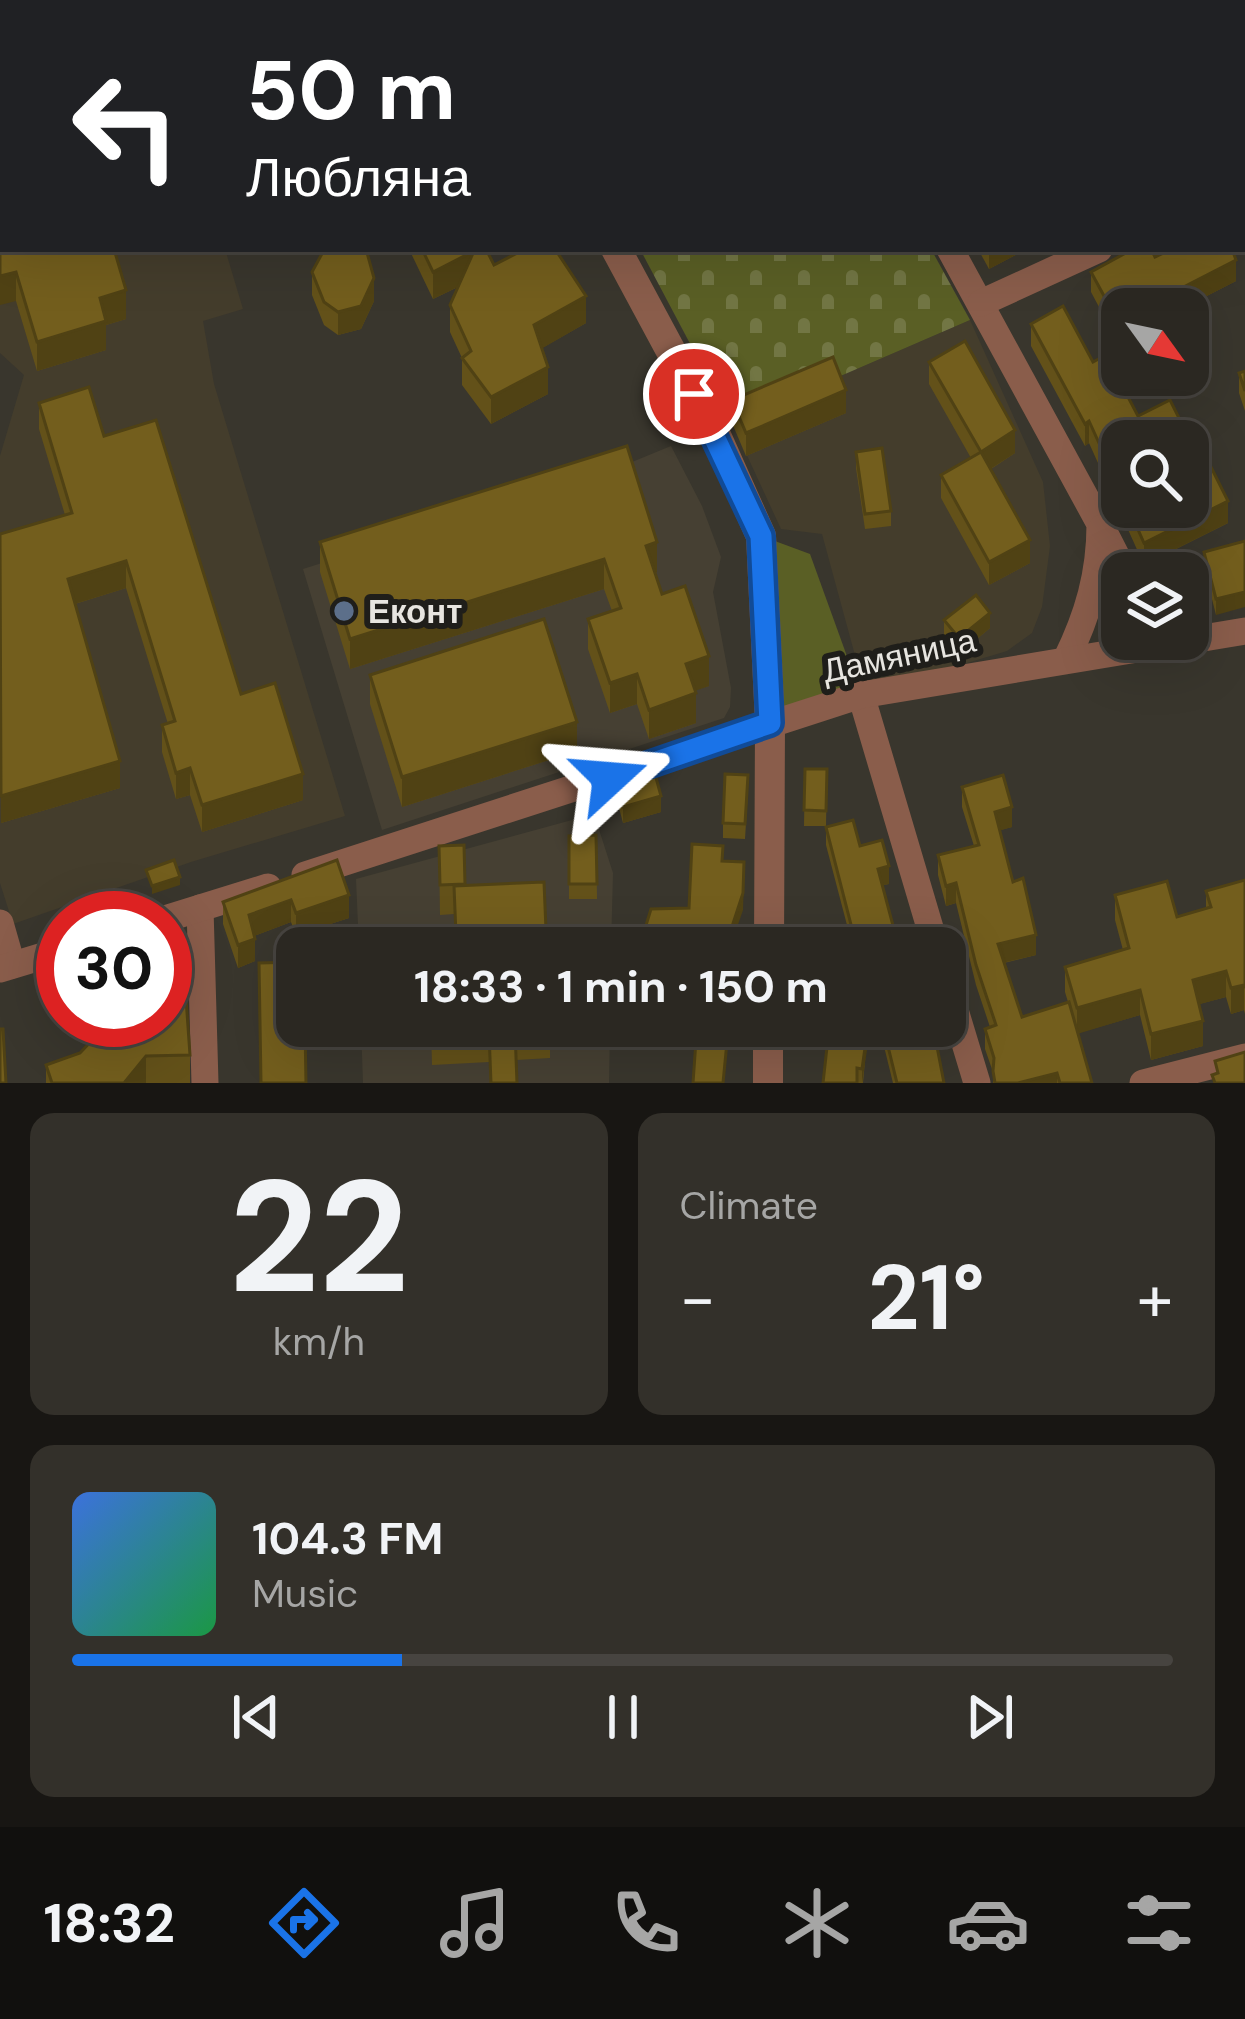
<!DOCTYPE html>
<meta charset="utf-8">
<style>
body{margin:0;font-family:"DM Sans",sans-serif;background:#33302a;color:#f1f3f6;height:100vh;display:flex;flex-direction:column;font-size:45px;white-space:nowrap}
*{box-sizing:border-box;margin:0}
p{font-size:39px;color:#a6a6a5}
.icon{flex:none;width:66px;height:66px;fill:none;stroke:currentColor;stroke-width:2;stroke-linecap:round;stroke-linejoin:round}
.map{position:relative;height:1083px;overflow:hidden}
.sheet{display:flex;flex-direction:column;gap:30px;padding:30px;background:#181613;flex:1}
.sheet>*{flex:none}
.hud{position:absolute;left:0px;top:0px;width:1245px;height:252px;box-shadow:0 12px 48px #0002,0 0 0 3px #474440;background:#202124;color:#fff;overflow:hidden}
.needle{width:78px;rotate:123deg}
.buttons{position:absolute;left:1101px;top:288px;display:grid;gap:24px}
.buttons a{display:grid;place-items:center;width:108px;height:108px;border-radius:24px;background:#2b2822;box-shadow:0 12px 48px #0002,0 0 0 3px #474440;font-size:60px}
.speed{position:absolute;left:36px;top:891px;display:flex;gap:24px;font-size:60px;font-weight:700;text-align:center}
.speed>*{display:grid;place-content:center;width:156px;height:156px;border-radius:50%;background:#2b2822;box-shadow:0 12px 48px #0002,0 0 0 3px #474440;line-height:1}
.speed .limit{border:18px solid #d22;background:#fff;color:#111}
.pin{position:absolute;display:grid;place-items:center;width:102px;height:102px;color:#fff;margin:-51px;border:6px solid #fff;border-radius:50%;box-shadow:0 3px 12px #0007}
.me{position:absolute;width:132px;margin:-66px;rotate:71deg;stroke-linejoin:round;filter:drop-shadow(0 0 9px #0008)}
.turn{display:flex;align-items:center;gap:42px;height:252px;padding:0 48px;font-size:54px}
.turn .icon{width:156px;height:156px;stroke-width:2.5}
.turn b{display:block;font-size:84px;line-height:102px}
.big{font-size:90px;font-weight:700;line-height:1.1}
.sheet .tile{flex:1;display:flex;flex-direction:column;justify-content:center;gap:18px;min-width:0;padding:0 42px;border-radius:24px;background:#33302a}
.sheet .dial{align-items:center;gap:0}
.dial b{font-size:156px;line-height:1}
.song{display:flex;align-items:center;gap:36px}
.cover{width:144px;height:144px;border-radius:18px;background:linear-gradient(135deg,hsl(220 70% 55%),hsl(140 70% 35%))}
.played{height:12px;border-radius:6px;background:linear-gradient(90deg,#1a73e8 30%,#474440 30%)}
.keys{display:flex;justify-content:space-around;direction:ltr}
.heat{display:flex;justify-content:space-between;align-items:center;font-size:66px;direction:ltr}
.sheet .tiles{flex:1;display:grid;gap:30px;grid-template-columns:1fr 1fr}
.tile:last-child{grid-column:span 2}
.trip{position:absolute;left:276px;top:927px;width:690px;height:120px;border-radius:24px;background:#2b2822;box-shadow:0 12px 48px #0002,0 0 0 3px #474440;font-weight:700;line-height:120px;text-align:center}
.menu{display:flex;height:192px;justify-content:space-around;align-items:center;background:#11100e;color:#a6a6a5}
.menu .icon{width:84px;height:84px}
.menu .selected{color:#1a73e8}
.menu b{font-size:54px;color:#f1f3f6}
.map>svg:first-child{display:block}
.built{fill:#464033}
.industrial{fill:#443d2c}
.green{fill:#5a5f25}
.cemetery{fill:url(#cemetery-stones)}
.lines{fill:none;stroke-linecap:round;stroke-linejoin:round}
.minor{stroke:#8a5d4b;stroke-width:27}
.tertiary{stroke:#8a5d4b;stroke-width:30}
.wall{fill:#635119;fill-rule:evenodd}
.shaded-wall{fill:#504214}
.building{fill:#735e1d;stroke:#504214;stroke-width:3}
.route-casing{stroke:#114b97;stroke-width:30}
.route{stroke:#1a73e8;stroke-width:21}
.service-dot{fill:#5c6f8a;stroke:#1f1e1a;stroke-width:4.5}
.labels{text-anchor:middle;stroke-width:12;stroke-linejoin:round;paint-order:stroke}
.poi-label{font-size:33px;font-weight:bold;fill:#e7e5e0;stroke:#1f1e1a;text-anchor:start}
.street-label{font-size:33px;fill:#e7e5e0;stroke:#1f1e1a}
</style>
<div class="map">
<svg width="1245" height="1083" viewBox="0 0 1245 1083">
<defs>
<pattern id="cemetery-stones" width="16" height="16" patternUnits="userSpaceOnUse" patternTransform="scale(3)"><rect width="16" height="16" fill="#5a5f25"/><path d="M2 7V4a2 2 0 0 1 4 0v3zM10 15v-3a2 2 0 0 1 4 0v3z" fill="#727644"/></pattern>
</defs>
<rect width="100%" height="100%" fill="#39362d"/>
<!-- built -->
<g class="built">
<path d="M671 446 702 506 721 557 713 592 731 688 730 707 724 718 382 830 303 569 598 476Z"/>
<path d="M594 814 613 873 611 948H359L356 879Z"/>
<path d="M361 1026H610L609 1083H363Z"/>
</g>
<!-- industrial -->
<g class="industrial">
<path d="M0 0H147L148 3H3V249H225L243 309 203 321 214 384 345 816 191 862 13 924 0 883V456L24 375 0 353Z"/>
<path d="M970 320 1043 482 1050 546 1042 607 1032 633 1007 651 920 677 862 681 822 534 781 529 732 423Z"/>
</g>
<!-- green -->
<path class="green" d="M761 536 810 554 861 695 770 723Z"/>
<!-- cemetery -->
<path class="cemetery" d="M640 249H931L970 320 732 423Z"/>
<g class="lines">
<!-- minor -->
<g class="minor">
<path d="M810 0 811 3"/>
<path d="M857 3 865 0"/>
<path d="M1242 184 1245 183"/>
<path d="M950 249 1100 524C1100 574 1088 615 1066 660"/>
<path d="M981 303 1099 249"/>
<path d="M1102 528 1125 573"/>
<path d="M861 695 936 948"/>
<path d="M305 875 861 695 1245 631"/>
<path d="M200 908 205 1083"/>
<path d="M165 919 268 887"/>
<path d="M0 923 12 965"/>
<path d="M0 969 63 950"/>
<path d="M945 977 977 1083"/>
<path d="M1143 1083 1245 1057"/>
</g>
<!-- tertiary -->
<g class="tertiary">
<path d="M482 0 484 3"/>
<path d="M616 249 714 431 761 536 770 723 769 948"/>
<path d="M768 1083V1026"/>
</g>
</g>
<!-- wall -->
<g class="wall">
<path d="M1141 0H1204V3H1142Z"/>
<path d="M3 3 126 319 106 325V350L37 371 16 301Z"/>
<path d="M409 249H486L494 265 586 323 542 348 548 394 491 424 462 385V358L450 332V305L458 287 433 299Z"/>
<path d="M978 249H1027L989 269Z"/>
<path d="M1155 257 1236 281 1195 302V314L1188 318V309H1122V350L1091 292V272Z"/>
<path d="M312 272 374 301 361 329 338 335 324 325 312 295Z"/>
<path d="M1031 324 1138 416 1228 523 1144 565 1089 443 1085 446 1031 346ZM1122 441 1188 507H1122Z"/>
<path d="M929 362 1015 453 991 469 1030 563 989 585 941 498V475L971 458 929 384Z"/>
<path d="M1245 371V411L1239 393V373Z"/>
<path d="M732 400 846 413 746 456 732 423Z"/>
<path d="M39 403 104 436 241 694 303 800 202 832 190 795 176 799 162 752V725L168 724 126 588 75 604 120 788 1 823 0 534 65 515 39 429Z"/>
<path d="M627 446 657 572 655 573 662 594 709 686 695 690 696 723 649 739 637 704 610 713 588 649V619L612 611 604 589 350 669 320 572V542Z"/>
<path d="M856 452 891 511V526L865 529 856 468Z"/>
<path d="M1245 541 1216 615 1204 567V552Z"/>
<path d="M944 620 990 628 959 654 944 636Z"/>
<path d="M370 675 577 751 402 807 370 704Z"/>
<path d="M805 769H827L826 826H804Z"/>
<path d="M617 785 661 812 623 823 617 800Z"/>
<path d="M962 787 1012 827 1000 830 1013 882 1036 955 1004 963 1022 1017 1068 1002 1065 992V967L1123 950 1115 920V895L1177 917 1206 909V891L1245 880V1014L1244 1010 1231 1014 1226 997 1199 1004 1203 1046 1151 1060 1140 1015 1078 1033 1092 1083H993V1072L985 1049V1029L990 1027 976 985 956 903 946 906 938 875V855L974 846 962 807Z"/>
<path d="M748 790 745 839 723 838V823Z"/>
<path d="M826 827 860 846 889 884 883 885 895 948H853L826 845Z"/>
<path d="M596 835 597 899H569V836Z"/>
<path d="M439 846 465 885 544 882 546 948H445L455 935 454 914 440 915Z"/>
<path d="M337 860 349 918 296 935 291 922 254 936 255 961 238 968 223 924V902Z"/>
<path d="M100 1020 190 1055V1083H46V1065L80 1053 100 1032Z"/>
<path d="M431 1026H550V1058L516 1060 517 1083H490L489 1062 432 1065Z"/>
<path d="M864 1026H871L868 1042 867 1039 863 1083H822L866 1034Z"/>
<path d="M879 1026H933L944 1083H893Z"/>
</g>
<!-- shaded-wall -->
<g class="shaded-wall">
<path d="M996 249H1027L989 269V253Z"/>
<path d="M474 251V279L433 299V272Z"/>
<path d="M1236 260V281L1195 302V314L1188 318V309H1164V297Z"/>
<path d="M16 272V301L0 305V276Z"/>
<path d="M374 278V301L361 329 338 335V312Z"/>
<path d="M126 290V319L106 325V350L37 371V342L100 298Z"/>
<path d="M586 296V323L534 353V325Z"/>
<path d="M548 367V394L491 424V397Z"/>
<path d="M846 390V413L746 456V433Z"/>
<path d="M1089 421V443L1085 446V424Z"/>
<path d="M1015 430V453L981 475V452Z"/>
<path d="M1228 501V523L1144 565V543Z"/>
<path d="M1030 540V563L989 585V562Z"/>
<path d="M657 542V572L646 576V546Z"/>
<path d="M604 559V589L350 669V639Z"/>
<path d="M126 561V588L68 606V579Z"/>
<path d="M1245 592V607L1216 615V599Z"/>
<path d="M990 613V628L959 654V638Z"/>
<path d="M709 656V686L686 694V664Z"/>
<path d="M637 674V704L610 713V683Z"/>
<path d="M696 693V723L649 739V710Z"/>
<path d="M577 722V751L402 807V777Z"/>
<path d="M120 761V788L1 823V796Z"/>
<path d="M190 768V795L176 799V773Z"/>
<path d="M303 774V800L202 832V805Z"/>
<path d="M661 796V812L623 823V807Z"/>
<path d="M1012 807V827L995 832V812Z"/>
<path d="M889 866V884L878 886V869Z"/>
<path d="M180 877V885L152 894V886Z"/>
<path d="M744 878 743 910 730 948H725Z"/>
<path d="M956 883V903L946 906V886Z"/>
<path d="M349 895V918L296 935V913Z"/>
<path d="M291 900V922L249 938V915Z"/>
<path d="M1036 935V955L998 964V944Z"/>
<path d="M255 939V961L238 968V945Z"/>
<path d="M1226 971V997L1193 1006V980Z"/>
<path d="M1244 985V1010L1231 1014V988Z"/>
<path d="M1140 990V1015L1077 1034V1008Z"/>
<path d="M1203 1021V1046L1151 1060V1034Z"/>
<path d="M867 1034V1050L862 1083V1069Z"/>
<path d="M146 1056V1083H124Z"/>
<path d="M1057 1073V1083H1018Z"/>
</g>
<!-- building -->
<g class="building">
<path d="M10 0H20V3H3V249H114L126 290 100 298 106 321 37 342 16 272 0 276V3Z"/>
<path d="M187 0H236L237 3H188Z"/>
<path d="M355 0H404L405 3H357Z"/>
<path d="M969 0H1004L1005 3H969Z"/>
<path d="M1172 0H1192L1187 3H1174Z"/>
<path d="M1242 30 1245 35V107L1242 101Z"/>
<path d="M330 249H366L374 278 361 306 338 312 324 302 312 272 324 250Z"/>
<path d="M422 249H486L494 265 525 249H555L586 296 534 325 548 367 491 397 462 358 471 351 450 305 474 251 433 272Z"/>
<path d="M1133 249H1151L1155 257 1172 249H1232L1236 260 1164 297 1195 294 1167 309H1122V329L1091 272Z"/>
<path d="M1063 306 1093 362 1106 355 1138 416 1170 400 1200 460 1206 457 1228 501 1144 543 1128 507H1188V441H1122V494L1089 421 1085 424 1031 324Z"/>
<path d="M965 341 1015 430 981 452 929 362Z"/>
<path d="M833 357 846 390 746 433 732 400Z"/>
<path d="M1245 371V391L1239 373Z"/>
<path d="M89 387 104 436 156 420 241 694 275 683 303 774 202 805 190 768 176 773 162 725 175 721 126 561 68 579 120 761 1 796 0 534 72 513 39 403Z"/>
<path d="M627 446 657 542 646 546 662 594 685 586 709 656 686 664 696 693 649 710 637 674 610 683 588 619 621 608 604 559 350 639 320 542Z"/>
<path d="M882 448 891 511 865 514 856 452Z"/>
<path d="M981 452 1030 540 989 562 941 475Z"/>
<path d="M1245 541V592L1216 599 1204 552Z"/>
<path d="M976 595 990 613 959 638 944 620Z"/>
<path d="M544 619 577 722 402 777 370 675Z"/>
<path d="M805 769H827L826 811 804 810Z"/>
<path d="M655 774 661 796 623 807 617 785Z"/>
<path d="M725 774 748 775 745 824 723 823Z"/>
<path d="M1003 775 1012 807 995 812 1013 882 1023 878 1036 935 998 944 1022 1017 1069 1002 1092 1083H1060L1057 1073 1018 1083H995L993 1071 994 1058 985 1029 996 1025 976 965 956 883 946 886 938 855 979 845 962 787Z"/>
<path d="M853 820 860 846 882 840 889 866 878 869 895 933 889 934 893 948H857L826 827Z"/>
<path d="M596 835 597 884H569V836Z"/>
<path d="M692 844 723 846 722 861 744 862 743 893 725 948H639L651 909 689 908Z"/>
<path d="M464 845 465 884 440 885 439 846Z"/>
<path d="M174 860 180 877 152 886 146 870Z"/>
<path d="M337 860 349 895 296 913 291 900 249 915 255 939 238 945 223 902Z"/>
<path d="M1245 880V988L1244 985 1231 988 1226 971 1193 980 1203 1021 1151 1034 1140 990 1077 1008 1065 967 1129 948 1115 895 1167 881 1177 917 1211 907 1206 891Z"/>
<path d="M544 882 546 930H538L539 948H446L445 936 456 935 454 886Z"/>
<path d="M297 962V1026H305L306 1083H261L259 963Z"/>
<path d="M185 984 190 1055 146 1056 124 1083H52L46 1065 80 1053 101 1031V1020H165V985Z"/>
<path d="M432 1026H550V1029L515 1031 517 1083H491L489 1033 432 1035Z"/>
<path d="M697 1026H721L719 1041 727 1042 723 1083H693Z"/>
<path d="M883 1026H933L944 1083H897Z"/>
<path d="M0 1029H3L6 1083H0Z"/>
<path d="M829 1029 867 1034 862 1069 857 1068V1083H823Z"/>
<path d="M1245 1052V1083H1215L1212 1075 1218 1073 1215 1061Z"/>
</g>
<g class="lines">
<defs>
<path id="route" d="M610 778 770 723 761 536 694 394"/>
</defs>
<!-- route casing -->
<use href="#route" class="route-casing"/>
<!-- route -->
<use href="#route" class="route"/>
</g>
<!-- markers -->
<circle class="service-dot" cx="344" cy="611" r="12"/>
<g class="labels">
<!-- poi labels -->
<g class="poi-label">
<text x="368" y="623">Еконт</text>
</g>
<!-- street labels -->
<g class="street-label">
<text transform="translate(899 655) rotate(-12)" y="12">Дамяница</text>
</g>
</g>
</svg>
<div class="buttons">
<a><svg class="needle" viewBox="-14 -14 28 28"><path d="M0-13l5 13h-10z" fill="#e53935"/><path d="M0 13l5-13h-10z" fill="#a6a6a5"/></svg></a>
<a><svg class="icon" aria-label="search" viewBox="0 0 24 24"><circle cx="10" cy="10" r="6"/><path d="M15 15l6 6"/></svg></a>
<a><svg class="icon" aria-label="layers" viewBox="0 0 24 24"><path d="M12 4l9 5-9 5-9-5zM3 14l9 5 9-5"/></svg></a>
</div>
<div class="speed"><div class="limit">30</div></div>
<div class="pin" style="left:694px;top:394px;background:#d93025"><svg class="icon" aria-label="arrive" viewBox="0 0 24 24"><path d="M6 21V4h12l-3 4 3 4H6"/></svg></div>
<svg class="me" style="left:610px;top:778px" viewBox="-20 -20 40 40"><path d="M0-17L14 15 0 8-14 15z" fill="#1a73e8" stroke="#fff" stroke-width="4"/></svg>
<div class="trip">18:33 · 1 min · 150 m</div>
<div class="hud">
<div class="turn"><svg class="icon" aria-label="left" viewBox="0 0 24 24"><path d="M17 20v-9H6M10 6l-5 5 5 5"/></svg><div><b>50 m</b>Любляна</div></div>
</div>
</div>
<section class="sheet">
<div class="tiles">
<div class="tile dial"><b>22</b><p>km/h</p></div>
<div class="tile"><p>Climate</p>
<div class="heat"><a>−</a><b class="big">21°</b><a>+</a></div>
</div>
<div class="tile">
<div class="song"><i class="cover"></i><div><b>104.3 FM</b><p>Music</p></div></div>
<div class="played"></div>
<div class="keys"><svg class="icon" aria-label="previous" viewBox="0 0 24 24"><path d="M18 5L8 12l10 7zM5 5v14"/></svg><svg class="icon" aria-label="pause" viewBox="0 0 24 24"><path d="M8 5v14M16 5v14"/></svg><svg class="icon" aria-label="next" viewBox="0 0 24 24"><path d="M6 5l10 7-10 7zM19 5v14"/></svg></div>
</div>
</div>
</section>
<nav class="menu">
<b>18:32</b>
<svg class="icon selected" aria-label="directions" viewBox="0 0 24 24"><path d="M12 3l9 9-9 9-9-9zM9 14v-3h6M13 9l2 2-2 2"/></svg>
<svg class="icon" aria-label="music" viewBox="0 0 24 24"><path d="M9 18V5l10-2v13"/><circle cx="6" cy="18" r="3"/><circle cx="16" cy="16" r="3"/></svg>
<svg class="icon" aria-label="phone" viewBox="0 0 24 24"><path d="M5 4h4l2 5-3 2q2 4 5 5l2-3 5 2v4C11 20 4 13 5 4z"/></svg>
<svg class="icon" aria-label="climate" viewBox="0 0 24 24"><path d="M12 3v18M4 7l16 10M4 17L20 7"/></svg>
<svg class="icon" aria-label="car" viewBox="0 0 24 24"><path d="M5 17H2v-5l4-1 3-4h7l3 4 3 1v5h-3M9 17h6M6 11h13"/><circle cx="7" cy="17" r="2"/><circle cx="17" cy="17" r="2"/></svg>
<svg class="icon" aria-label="filters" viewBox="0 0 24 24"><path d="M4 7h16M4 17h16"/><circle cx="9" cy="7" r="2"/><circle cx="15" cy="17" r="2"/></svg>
</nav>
